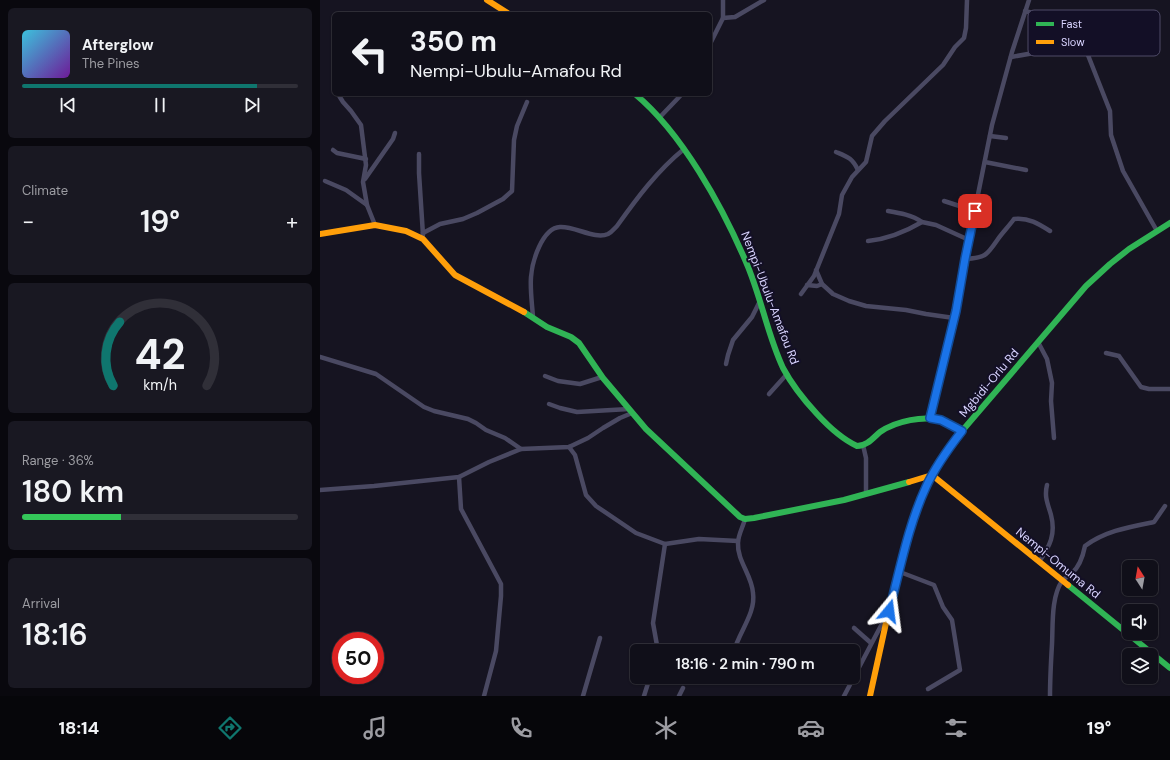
<!DOCTYPE html>
<meta charset="utf-8">
<style>
body{margin:0;font-family:"DM Sans",sans-serif;background:#191822;color:#f1f3f6;height:100vh;display:flex;flex-direction:column;font-size:15px;white-space:nowrap}
*{box-sizing:border-box;margin:0}
p{font-size:13px;color:#9c9ca2}
.icon{flex:none;width:22px;height:22px;fill:none;stroke:currentColor;stroke-width:2;stroke-linecap:round;stroke-linejoin:round}
.map{position:relative;flex:1;overflow:hidden}
.drawer{display:flex;flex-direction:column;gap:8px;padding:8px;background:#09080e;width:320px}
.drawer>*{flex:none}
.hud{position:absolute;left:12px;top:12px;width:380px;height:84px;border-radius:6px;box-shadow:0 1px 3px #0004,0 0 0 1px #302f38;background:#100f19;color:#f1f3f6;overflow:hidden}
.needle{width:26px;rotate:349deg}
.controls{position:absolute;left:802px;top:560px;display:grid;gap:8px}
.controls a{display:grid;place-items:center;width:36px;height:36px;border-radius:6px;background:#100f19;box-shadow:0 1px 3px #0004,0 0 0 1px #302f38;font-size:20px}
.speed{position:absolute;left:12px;top:632px;display:flex;gap:8px;font-size:20px;font-weight:700;text-align:center}
.speed>*{display:grid;place-content:center;width:52px;height:52px;border-radius:50%;background:#100f19;box-shadow:0 1px 3px #0004,0 0 0 1px #302f38;line-height:1}
.speed .limit{border:6px solid #d22;background:#fff;color:#111}
.pin{position:absolute;display:grid;place-items:center;width:34px;height:34px;color:#fff;margin:-17px;border-radius:8px;box-shadow:0 2px 6px #0006}
.me{position:absolute;width:44px;margin:-22px;rotate:16deg;stroke-linejoin:round;filter:drop-shadow(0 0 3px #0008)}
.turn{display:flex;align-items:center;gap:14px;height:84px;padding:0 12px;font-size:18px}
.turn .icon{width:52px;height:52px;stroke-width:2.5}
.turn b{display:block;font-size:28px;line-height:34px}
.big{font-size:30px;font-weight:600;line-height:1.1}
.drawer .tile{flex:1;display:flex;flex-direction:column;justify-content:center;gap:6px;min-width:0;padding:0 14px;border-radius:6px;background:#191822}
.drawer .dial{align-items:center;gap:0}
.dial svg{height:104px;overflow:visible;fill:none;stroke:#302f38;stroke-width:7;stroke-linecap:round;text-anchor:middle}
.dial text{fill:#f1f3f6;stroke:none}
.song{display:flex;align-items:center;gap:12px}
.cover{width:48px;height:48px;border-radius:6px;background:linear-gradient(135deg,hsl(190 70% 55%),hsl(280 70% 35%))}
.played{height:4px;border-radius:2px;background:linear-gradient(90deg,#0f766e 85%,#302f38 85%)}
.keys{display:flex;justify-content:space-around;direction:ltr}
.heat{display:flex;justify-content:space-between;align-items:center;font-size:22px;direction:ltr}
.charge{height:6px;border-radius:3px;background:linear-gradient(90deg,#34c759 36%,#302f38 0)}
.trip{position:absolute;left:310px;top:644px;width:230px;height:40px;border-radius:6px;background:#100f19;box-shadow:0 1px 3px #0004,0 0 0 1px #302f38;font-weight:600;line-height:40px;text-align:center}
.tab-bar{display:flex;height:64px;justify-content:space-around;align-items:center;background:#06060a;color:#9c9ca2}
.tab-bar .icon{width:28px;height:28px}
.tab-bar .on{color:#0f766e}
.tab-bar b{font-size:18px;color:#f1f3f6}
main{display:flex;flex:1;min-height:0}
.map>svg:first-child{display:block}
.lines{fill:none;stroke-linecap:round;stroke-linejoin:round}
.street{stroke:#4a4962;stroke-width:4.5}
.fast{stroke:#30b455;stroke-width:6}
.slow{stroke:#ff9f0a;stroke-width:6}
.route-casing{stroke:#114b97;stroke-width:10}
.route{stroke:#1a73e8;stroke-width:7}
.labels{text-anchor:middle;stroke-width:4;stroke-linejoin:round;paint-order:stroke}
.street-label{font-size:12px;fill:#d9d4ff;stroke:#130f26}
.key{fill:#130f26;stroke:#4e4a67;stroke-width:1}
.key-label{font-size:11px;fill:#d9d4ff}
</style>
<main>
<section class="drawer">
<div class="tile">
<div class="song"><i class="cover"></i><div><b>Afterglow</b><p>The Pines</p></div></div>
<div class="played"></div>
<div class="keys"><svg class="icon" aria-label="previous" viewBox="0 0 24 24"><path d="M18 5L8 12l10 7zM5 5v14"/></svg><svg class="icon" aria-label="pause" viewBox="0 0 24 24"><path d="M8 5v14M16 5v14"/></svg><svg class="icon" aria-label="next" viewBox="0 0 24 24"><path d="M6 5l10 7-10 7zM19 5v14"/></svg></div>
</div>
<div class="tile"><p>Climate</p>
<div class="heat"><a>−</a><b class="big">19°</b><a>+</a></div>
</div>
<div class="tile dial"><svg viewBox="0 0 100 80">
<path d="M14 69A42 42 0 1 1 86 69"/>
<path d="M14 69A42 42 0 0 1 19 20" stroke="#0f766e"/>
<text x="50" y="56" font-size="32" font-weight="700">42</text>
<text x="50" y="72" font-size="11">km/h</text>
</svg></div>
<div class="tile"><p>Range · 36%</p><b class="big">180 km</b><div class="charge"></div></div>
<div class="tile"><p>Arrival</p><b class="big">18:16</b></div>
</section>
<div class="map">
<svg width="850" height="696" viewBox="0 0 850 696">
<rect width="100%" height="100%" fill="#161421"/>
<g class="lines">
<!-- street -->
<g class="street">
<path d="M705 11C723 16 733 17 753 15"/>
<path d="M403 18 415 17 444 0"/>
<path d="M390 44 403 18V0"/>
<path d="M764 45 790 111 791 135 803 171 837 231"/>
<path d="M691 57 788 40"/>
<path d="M18 94 23 102 31 111 41 125 46 165 43 182 47 205"/>
<path d="M340 117 362 94"/>
<path d="M670 136 686 138"/>
<path d="M13 150 17 153 46 159"/>
<path d="M516 152C528 157 532 158 538 170"/>
<path d="M99 154V173L103 235"/>
<path d="M665 162 706 170"/>
<path d="M45 179 73 139 75 133"/>
<path d="M5 181 26 190 47 205 55 225"/>
<path d="M624 201 655 211"/>
<path d="M568 211C580 213 592 215 602 222"/>
<path d="M103 233 120 224 143 219 157 213 183 199 192 191 194 140 197 126 207 102"/>
<path d="M548 241C568 239 585 232 602 222L616 225 649 240"/>
<path d="M645 259C666 258 667 255 678 239 683 232 689 226 694 219 708 217 719 224 730 231"/>
<path d="M496 270 502 284 513 294 529 301 546 306 586 310 606 314 634 318"/>
<path d="M487 285 497 286 502 284"/>
<path d="M481 294 494 276 519 214 522 195 532 177 546 162 552 136 565 121 623 65 635 47 644 38 646 28 647 0"/>
<path d="M213 317C212 303 210 290 211 277 212 262 222 228 240 227 255 226 275 240 288 234 292 232 294 229 297 226 317 198 337 171 364 149"/>
<path d="M718 342 727 359 732 383 731 401 734 438"/>
<path d="M786 353 799 356 821 387 829 389H850"/>
<path d="M0 357 56 374 104 407 114 411 148 419 156 423 166 430 185 438 201 449"/>
<path d="M406 364 408 355 413 340 432 317 440 301"/>
<path d="M225 376 238 381 260 384 282 377"/>
<path d="M449 394 467 374"/>
<path d="M229 404 240 408 257 412 309 409"/>
<path d="M610 418 636 311 645 259 672 125 692 52 709 0"/>
<path d="M543 445 546 458V494"/>
<path d="M249 447 255 455 266 495 276 506 316 533 345 544 379 539 418 541"/>
<path d="M139 477 141 509 181 584V596L176 651 164 696"/>
<path d="M0 490 54 486 139 477 169 462 201 449 249 447 268 438 283 428 300 418 312 413"/>
<path d="M719 562C730 546 736 534 731 515 728 504 724 497 727 485"/>
<path d="M580 572 614 585 623 607 632 620 640 670 608 689"/>
<path d="M534 628 551 643"/>
<path d="M338 651 333 623 345 544"/>
<path d="M414 651C419 632 436 613 433 593 432 575 417 561 418 543 418 535 423 527 425 519"/>
<path d="M263 696 280 638"/>
<path d="M324 696 330 677"/>
<path d="M359 696 363 688"/>
<path d="M524 696 566 616"/>
<path d="M730 696C730 678 731 661 732 644 733 625 731 597 742 581 744 578 749 576 752 573 759 567 763 556 765 546 785 531 809 527 834 522L845 506"/>
</g>
<!-- fast -->
<g class="fast">
<path d="M315 94C362 133 402 206 426 262 441 296 447 334 463 368 472 385 484 400 497 414 508 426 522 439 537 446 547 446 553 438 560 432 576 421 604 415 623 421 630 423 636 427 642 431"/>
<path d="M204 312 227 327 251 337 259 343 283 378 326 429 420 517 425 519 434 518 524 500 589 482"/>
<path d="M586 548C590 534 593 520 598 506 608 478 624 454 642 431L766 286 790 264 809 249 850 223"/>
<path d="M748 585 850 668"/>
</g>
<!-- slow -->
<g class="slow">
<path d="M167 0 189 14"/>
<path d="M0 234 55 225 86 231 103 239 135 275 204 312"/>
<path d="M589 482 612 475 748 585"/>
<path d="M550 696 566 623 586 548"/>
</g>
</g>
<g class="lines">
<defs>
<path id="route" d="M569 611C580 570 588 526 606 487 615 467 628 449 642 431L621 420 610 418 636 311 645 259 655 211"/>
</defs>
<!-- route casing -->
<use href="#route" class="route-casing"/>
<!-- route -->
<use href="#route" class="route"/>
</g>
<g class="labels">
<!-- street labels -->
<g class="street-label">
<text transform="translate(450 298) rotate(69)" y="4">Nempi-Ubulu-Amafou Rd</text>
<text transform="translate(669 383) rotate(-50)" y="4">Mgbidi-Orlu Rd</text>
<text transform="translate(738 563) rotate(39)" y="4">Nempi-Omuma Rd</text>
</g>
</g>
<!-- legend -->
<rect x="708" y="10" width="132" height="46" rx="6" class="key"/>
<rect x="716" y="22" width="18" height="4" fill="#30b455"/>
<rect x="716" y="40" width="18" height="4" fill="#ff9f0a"/>
<g class="key-label">
<text x="741" y="28">Fast</text>
<text x="741" y="46">Slow</text>
</g>
</svg>
<div class="controls">
<a><svg class="needle" viewBox="-14 -14 28 28"><path d="M0-13l5 13h-10z" fill="#e53935"/><path d="M0 13l5-13h-10z" fill="#9c9ca2"/></svg></a>
<a><svg class="icon" aria-label="sound" viewBox="0 0 24 24"><path d="M4 9h4l5-4v14l-5-4H4zM17 9q2 3 0 6"/></svg></a>
<a><svg class="icon" aria-label="layers" viewBox="0 0 24 24"><path d="M12 4l9 5-9 5-9-5zM3 14l9 5 9-5"/></svg></a>
</div>
<div class="speed"><div class="limit">50</div></div>
<div class="pin" style="left:655px;top:211px;background:#d93025"><svg class="icon" aria-label="arrive" viewBox="0 0 24 24"><path d="M6 21V4h12l-3 4 3 4H6"/></svg></div>
<svg class="me" style="left:569px;top:611px" viewBox="-20 -20 40 40"><path d="M0-17L14 15 0 8-14 15z" fill="#1a73e8" stroke="#fff" stroke-width="4"/></svg>
<div class="trip">18:16 · 2 min · 790 m</div>
<div class="hud">
<div class="turn"><svg class="icon" aria-label="left" viewBox="0 0 24 24"><path d="M17 20v-9H6M10 6l-5 5 5 5"/></svg><div><b>350 m</b>Nempi-Ubulu-Amafou Rd</div></div>
</div>
</div>
</main>
<nav class="tab-bar">
<b>18:14</b>
<svg class="icon on" aria-label="directions" viewBox="0 0 24 24"><path d="M12 3l9 9-9 9-9-9zM9 14v-3h6M13 9l2 2-2 2"/></svg>
<svg class="icon" aria-label="music" viewBox="0 0 24 24"><path d="M9 18V5l10-2v13"/><circle cx="6" cy="18" r="3"/><circle cx="16" cy="16" r="3"/></svg>
<svg class="icon" aria-label="phone" viewBox="0 0 24 24"><path d="M5 4h4l2 5-3 2q2 4 5 5l2-3 5 2v4C11 20 4 13 5 4z"/></svg>
<svg class="icon" aria-label="climate" viewBox="0 0 24 24"><path d="M12 3v18M4 7l16 10M4 17L20 7"/></svg>
<svg class="icon" aria-label="car" viewBox="0 0 24 24"><path d="M5 17H2v-5l4-1 3-4h7l3 4 3 1v5h-3M9 17h6M6 11h13"/><circle cx="7" cy="17" r="2"/><circle cx="17" cy="17" r="2"/></svg>
<svg class="icon" aria-label="filters" viewBox="0 0 24 24"><path d="M4 7h16M4 17h16"/><circle cx="9" cy="7" r="2"/><circle cx="15" cy="17" r="2"/></svg>
<b>19°</b>
</nav>
